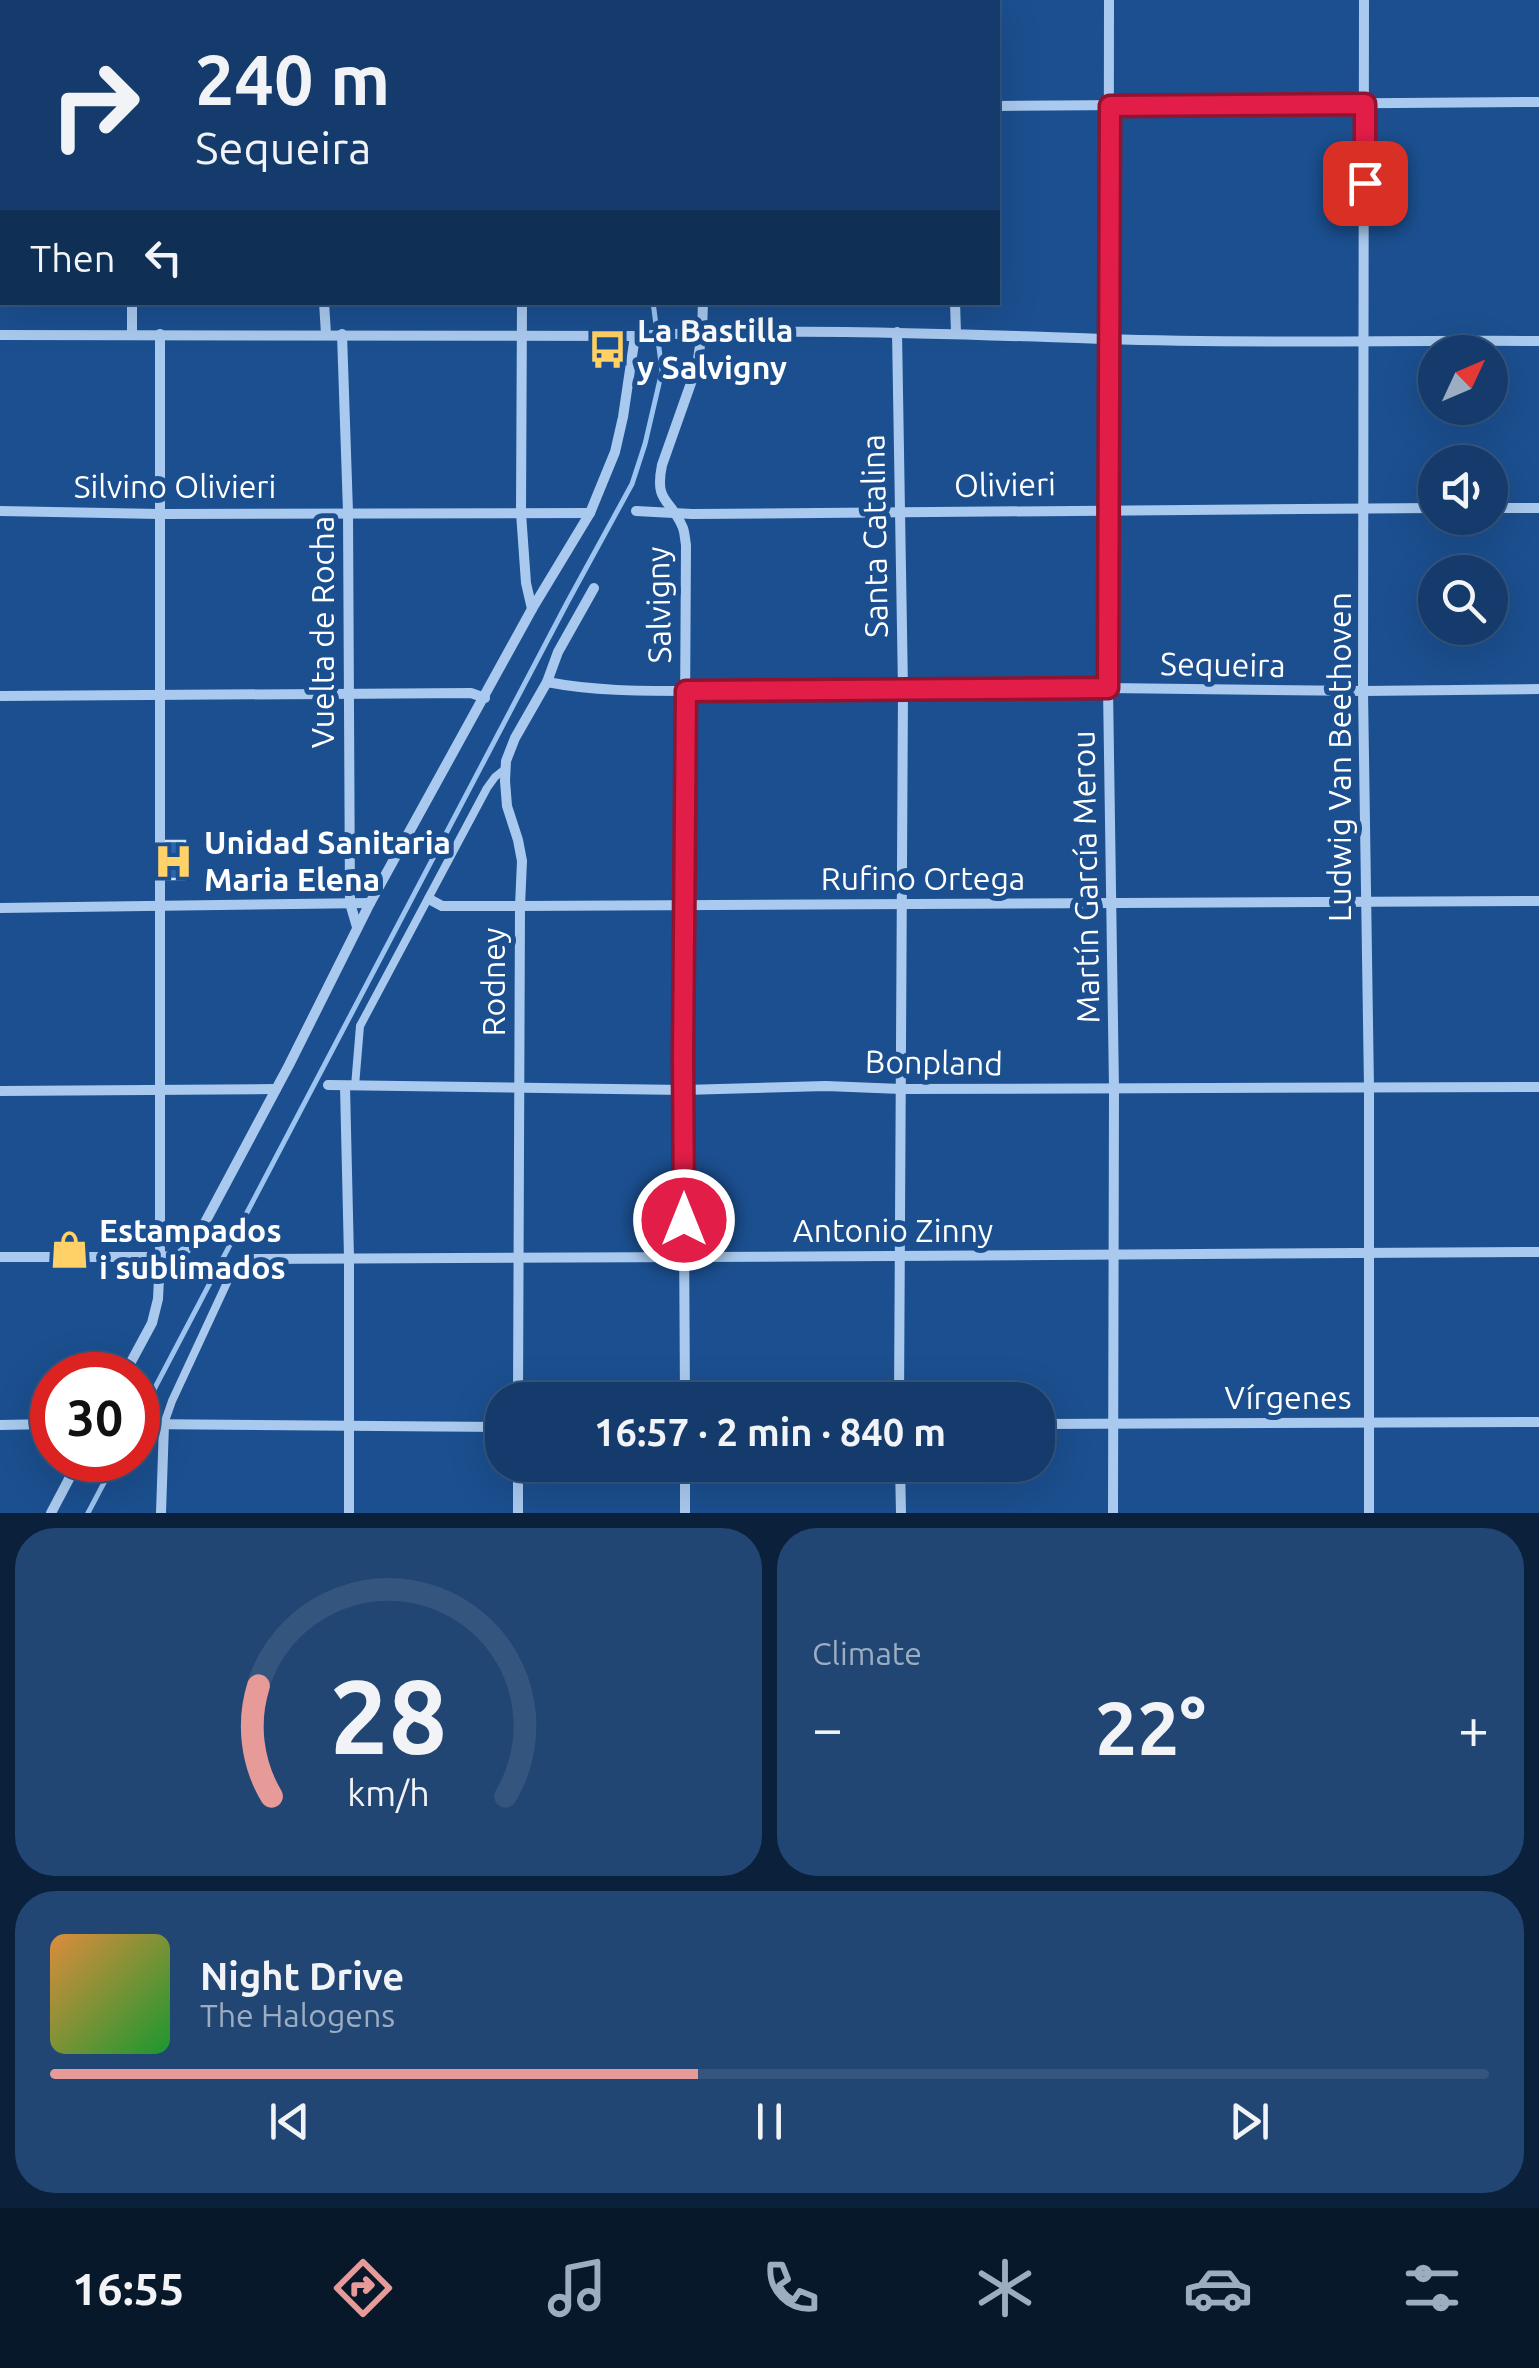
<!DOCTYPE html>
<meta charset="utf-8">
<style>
body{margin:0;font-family:Ubuntu,sans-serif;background:#214673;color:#f1f3f6;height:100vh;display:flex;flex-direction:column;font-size:38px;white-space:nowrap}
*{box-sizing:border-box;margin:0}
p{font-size:32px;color:#9dadc1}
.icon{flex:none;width:55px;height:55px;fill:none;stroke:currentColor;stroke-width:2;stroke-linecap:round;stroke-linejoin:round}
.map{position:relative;height:1513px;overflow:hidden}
.drawer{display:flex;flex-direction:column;gap:15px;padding:15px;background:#0b203b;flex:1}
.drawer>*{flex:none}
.banner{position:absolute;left:0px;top:0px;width:1000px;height:305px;box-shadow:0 10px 40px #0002,0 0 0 2px #33557e;background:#143b6b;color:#f1f3f6;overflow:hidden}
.needle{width:65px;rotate:46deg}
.fabs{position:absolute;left:1418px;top:335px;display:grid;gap:20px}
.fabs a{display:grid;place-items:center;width:90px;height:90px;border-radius:50%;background:#143b6b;box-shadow:0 10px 40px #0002,0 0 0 2px #33557e;font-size:50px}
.speed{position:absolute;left:30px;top:1352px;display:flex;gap:20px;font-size:50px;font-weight:700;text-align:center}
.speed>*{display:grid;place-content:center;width:130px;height:130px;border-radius:50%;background:#143b6b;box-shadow:0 10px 40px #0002,0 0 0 2px #33557e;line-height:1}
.speed .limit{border:15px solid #d22;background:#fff;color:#111}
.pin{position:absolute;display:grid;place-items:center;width:85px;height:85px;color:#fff;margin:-42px;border-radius:20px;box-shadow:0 5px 15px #0006}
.me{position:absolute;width:110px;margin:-55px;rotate:0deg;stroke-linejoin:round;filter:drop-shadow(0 0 8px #0008)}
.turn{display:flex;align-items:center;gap:35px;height:210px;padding:0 30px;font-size:45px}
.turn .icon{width:130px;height:130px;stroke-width:2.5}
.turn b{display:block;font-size:70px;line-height:85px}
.then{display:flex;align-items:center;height:95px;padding:0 30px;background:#0003;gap:20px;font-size:38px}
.big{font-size:75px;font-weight:700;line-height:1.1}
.drawer .card{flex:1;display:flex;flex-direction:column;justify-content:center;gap:15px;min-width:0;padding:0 35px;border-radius:40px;background:#214673}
.drawer .dial{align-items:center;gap:0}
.dial svg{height:260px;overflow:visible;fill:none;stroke:#33557e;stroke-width:7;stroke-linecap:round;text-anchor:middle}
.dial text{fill:#f1f3f6;stroke:none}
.song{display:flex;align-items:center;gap:30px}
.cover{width:120px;height:120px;border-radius:15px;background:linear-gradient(135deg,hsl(30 70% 55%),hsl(130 70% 35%))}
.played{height:10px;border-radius:5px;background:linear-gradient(90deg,#e69b98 45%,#33557e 45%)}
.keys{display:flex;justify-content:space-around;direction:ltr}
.heat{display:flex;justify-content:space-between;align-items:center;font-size:55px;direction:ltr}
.drawer .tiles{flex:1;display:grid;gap:15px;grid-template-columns:1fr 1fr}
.card:last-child{grid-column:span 2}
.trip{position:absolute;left:485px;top:1382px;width:570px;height:100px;border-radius:40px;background:#143b6b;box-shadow:0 10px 40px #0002,0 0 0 2px #33557e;font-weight:700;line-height:100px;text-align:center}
.tabs{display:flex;height:160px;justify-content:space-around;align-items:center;background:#08182b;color:#9dadc1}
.tabs .icon{width:70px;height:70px}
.tabs .current{color:#e69b98}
.tabs b{font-size:45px;color:#f1f3f6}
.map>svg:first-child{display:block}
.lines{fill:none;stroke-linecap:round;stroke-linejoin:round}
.stream{stroke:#9cc4f0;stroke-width:5}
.building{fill:#2a66ad;stroke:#cfe3fa;stroke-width:2.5}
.service{stroke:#a9c9ee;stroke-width:8}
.minor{stroke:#a9c9ee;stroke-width:10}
.route-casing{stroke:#92132f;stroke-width:25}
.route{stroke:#e11d48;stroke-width:18}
.labels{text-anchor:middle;stroke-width:10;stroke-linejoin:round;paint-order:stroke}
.poi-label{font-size:32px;font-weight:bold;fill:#fff;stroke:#1b4f8f;text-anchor:start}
.street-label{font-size:32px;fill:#fff;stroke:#1b4f8f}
</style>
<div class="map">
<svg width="1539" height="1513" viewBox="0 0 1539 1513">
<rect width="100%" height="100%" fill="#1b4f8f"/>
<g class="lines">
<!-- stream -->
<g class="stream">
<path d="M640 0V2"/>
<path d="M138 1420 567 603 632 484 645 444 662 371 653 302"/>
<path d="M88 1513 116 1460"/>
</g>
</g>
<!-- building -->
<path class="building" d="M164 841H185L184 879H163Z"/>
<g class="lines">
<!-- service -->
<g class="service">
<path d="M355 1086 360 1026 487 788 495 777 505 769"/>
<path d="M164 1424 172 1401 231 1274 236 1266 246 1259"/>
</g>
<!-- minor -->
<g class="minor">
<path d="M324 0V2"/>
<path d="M946 0V2"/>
<path d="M1109 0 1108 688 1114 1089 1113 1513"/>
<path d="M1364 0 1363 691 1369 1088V1513"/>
<path d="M134 2V0"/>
<path d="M524 2V0"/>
<path d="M808 2 809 0"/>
<path d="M998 106 1539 102"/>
<path d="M0 111H2"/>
<path d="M324 302 326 334"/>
<path d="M522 302 521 513 526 583 532 609"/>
<path d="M955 302 956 333"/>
<path d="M897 332 903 689 899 1400"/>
<path d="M132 334V302"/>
<path d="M342 334 348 512 350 903 357 927"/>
<path d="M0 335 635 336C792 327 949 334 1106 339 1250 344 1395 340 1539 341"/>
<path d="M1490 508H1539"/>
<path d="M0 511 160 514 590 513"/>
<path d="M636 511 692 514 1435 508"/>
<path d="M547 682C593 691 639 691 686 691L1108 688 1363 691 1539 689"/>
<path d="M0 696 471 693 485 698"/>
<path d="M429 899 442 906H520L1539 901"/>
<path d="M0 908 370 903"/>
<path d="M328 1085 684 1090 826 1086 901 1089 1539 1087"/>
<path d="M345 1086 349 1258V1513"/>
<path d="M0 1091 276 1089"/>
<path d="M0 1257H160L179 1255 194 1243 289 1065 370 903 532 609 590 513 615 452 623 417 635 336"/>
<path d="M246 1259C677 1256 1108 1257 1539 1252"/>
<path d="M124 1375 152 1323 158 1299 160 1257V334"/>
<path d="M518 1400 520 906 522 861 518 840 507 806 505 781 506 761 515 738 547 682 558 652 594 588"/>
<path d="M685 1400 683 1056 686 545C685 540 685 534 683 528 671 498 654 504 662 465L697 366 702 332 703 302"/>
<path d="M138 1424 502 1427"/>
<path d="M1038 1424 1539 1422"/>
<path d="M0 1425 52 1424"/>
<path d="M518 1465V1513"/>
<path d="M685 1465V1513"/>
<path d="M900 1465 901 1513"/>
<path d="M51 1513 79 1460"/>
<path d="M161 1513 164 1424"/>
</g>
</g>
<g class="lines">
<defs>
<path id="route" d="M684 1220 683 1056 686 691 1108 688 1110 106 1365 104V183"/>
</defs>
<!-- route casing -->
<use href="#route" class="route-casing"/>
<!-- route -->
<use href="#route" class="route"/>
</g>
<!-- icons -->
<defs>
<symbol id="bus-bare" viewBox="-9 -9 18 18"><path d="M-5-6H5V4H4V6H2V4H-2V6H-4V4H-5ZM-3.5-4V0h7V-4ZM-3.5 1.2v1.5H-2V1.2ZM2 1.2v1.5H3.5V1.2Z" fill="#ffd166" stroke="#1b4f8f" stroke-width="2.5" paint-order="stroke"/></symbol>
<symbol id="hospital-bare" viewBox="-9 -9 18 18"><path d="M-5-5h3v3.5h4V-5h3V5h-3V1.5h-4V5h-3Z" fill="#ffd166" stroke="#1b4f8f" stroke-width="2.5" paint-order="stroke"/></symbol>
<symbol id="shop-bare" viewBox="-9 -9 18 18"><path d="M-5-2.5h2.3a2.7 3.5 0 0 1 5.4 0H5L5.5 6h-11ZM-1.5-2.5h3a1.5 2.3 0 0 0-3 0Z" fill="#ffd166" stroke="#1b4f8f" stroke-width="2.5" paint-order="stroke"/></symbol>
</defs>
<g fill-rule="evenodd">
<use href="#bus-bare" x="580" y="322" width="55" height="55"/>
<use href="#hospital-bare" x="146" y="834" width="55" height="55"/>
<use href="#shop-bare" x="42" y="1222" width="55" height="55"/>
</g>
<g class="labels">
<!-- poi labels -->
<g class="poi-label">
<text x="637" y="342">La Bastilla<tspan x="637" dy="37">y Salvigny</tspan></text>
<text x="204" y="854">Unidad Sanitaria<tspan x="204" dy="37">Maria Elena</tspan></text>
<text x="99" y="1242">Estampados<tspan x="99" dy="37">i sublimados</tspan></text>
</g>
<!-- street labels -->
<g class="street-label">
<text transform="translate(1005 485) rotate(-1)" y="11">Olivieri</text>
<text x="175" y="498">Silvino Olivieri</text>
<text transform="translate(875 536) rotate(-91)" y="11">Santa Catalina</text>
<text transform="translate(659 605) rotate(-91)" y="11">Salvigny</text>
<text transform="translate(323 632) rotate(-90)" y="11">Vuelta de Rocha</text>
<text transform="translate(1223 665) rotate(1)" y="11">Sequeira</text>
<text transform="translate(1340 757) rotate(-90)" y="11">Ludwig Van Beethoven</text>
<text transform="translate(1086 877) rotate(-91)" y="11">Martín García Merou</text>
<text x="923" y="890">Rufino Ortega</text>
<text transform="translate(494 982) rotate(-90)" y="11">Rodney</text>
<text transform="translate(934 1063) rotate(1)" y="11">Bonpland</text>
<text x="893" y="1242">Antonio Zinny</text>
<text x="1288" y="1409">Vírgenes</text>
</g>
</g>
</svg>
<div class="fabs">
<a><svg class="needle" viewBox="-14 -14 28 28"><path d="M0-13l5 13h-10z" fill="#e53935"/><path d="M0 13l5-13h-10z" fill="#9dadc1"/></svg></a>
<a><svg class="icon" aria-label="sound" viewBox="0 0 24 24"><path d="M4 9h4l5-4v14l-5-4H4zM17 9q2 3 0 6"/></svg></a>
<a><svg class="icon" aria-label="search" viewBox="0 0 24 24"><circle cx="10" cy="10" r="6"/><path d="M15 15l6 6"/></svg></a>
</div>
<div class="speed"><div class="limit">30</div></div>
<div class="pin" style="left:1365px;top:183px;background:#d93025"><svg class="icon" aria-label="arrive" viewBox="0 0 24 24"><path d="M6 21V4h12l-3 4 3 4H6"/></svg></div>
<svg class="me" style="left:684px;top:1220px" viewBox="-20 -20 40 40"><circle r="17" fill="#e11d48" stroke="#fff" stroke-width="3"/><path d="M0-11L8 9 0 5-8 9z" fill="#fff"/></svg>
<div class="trip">16:57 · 2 min · 840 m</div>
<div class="banner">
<div class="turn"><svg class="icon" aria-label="right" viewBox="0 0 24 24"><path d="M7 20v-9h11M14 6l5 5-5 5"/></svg><div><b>240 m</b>Sequeira</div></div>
<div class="then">Then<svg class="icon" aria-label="left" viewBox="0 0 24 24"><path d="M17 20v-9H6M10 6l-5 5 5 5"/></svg></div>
</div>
</div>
<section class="drawer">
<div class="tiles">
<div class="card dial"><svg viewBox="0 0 100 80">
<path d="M14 69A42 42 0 1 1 86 69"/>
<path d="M14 69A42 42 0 0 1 10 35" stroke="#e69b98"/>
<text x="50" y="56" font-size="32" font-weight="700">28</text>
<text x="50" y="72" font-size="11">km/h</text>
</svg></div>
<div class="card"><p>Climate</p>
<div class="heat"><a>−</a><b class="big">22°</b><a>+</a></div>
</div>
<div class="card">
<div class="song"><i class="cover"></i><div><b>Night Drive</b><p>The Halogens</p></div></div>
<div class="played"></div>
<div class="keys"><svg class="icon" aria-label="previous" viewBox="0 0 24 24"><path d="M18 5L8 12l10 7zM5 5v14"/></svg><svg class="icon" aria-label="pause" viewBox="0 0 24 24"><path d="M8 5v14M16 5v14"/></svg><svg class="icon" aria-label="next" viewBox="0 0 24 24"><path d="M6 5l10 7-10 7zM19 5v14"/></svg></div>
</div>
</div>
</section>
<nav class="tabs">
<b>16:55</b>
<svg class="icon current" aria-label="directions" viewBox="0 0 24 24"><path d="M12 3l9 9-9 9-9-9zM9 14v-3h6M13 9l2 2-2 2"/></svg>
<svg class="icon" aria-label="music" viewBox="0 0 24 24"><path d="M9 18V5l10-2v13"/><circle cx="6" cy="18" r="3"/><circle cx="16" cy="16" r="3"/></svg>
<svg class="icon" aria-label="phone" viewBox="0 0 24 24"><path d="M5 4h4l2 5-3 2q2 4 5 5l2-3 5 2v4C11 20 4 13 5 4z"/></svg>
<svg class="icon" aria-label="climate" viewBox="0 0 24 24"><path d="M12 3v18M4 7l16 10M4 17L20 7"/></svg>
<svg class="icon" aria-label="car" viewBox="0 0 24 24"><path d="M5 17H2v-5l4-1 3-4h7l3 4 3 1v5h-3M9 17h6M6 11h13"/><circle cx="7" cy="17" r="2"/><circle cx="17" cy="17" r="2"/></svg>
<svg class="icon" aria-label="filters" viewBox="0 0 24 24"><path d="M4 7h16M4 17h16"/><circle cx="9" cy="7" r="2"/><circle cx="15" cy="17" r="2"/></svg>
</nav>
